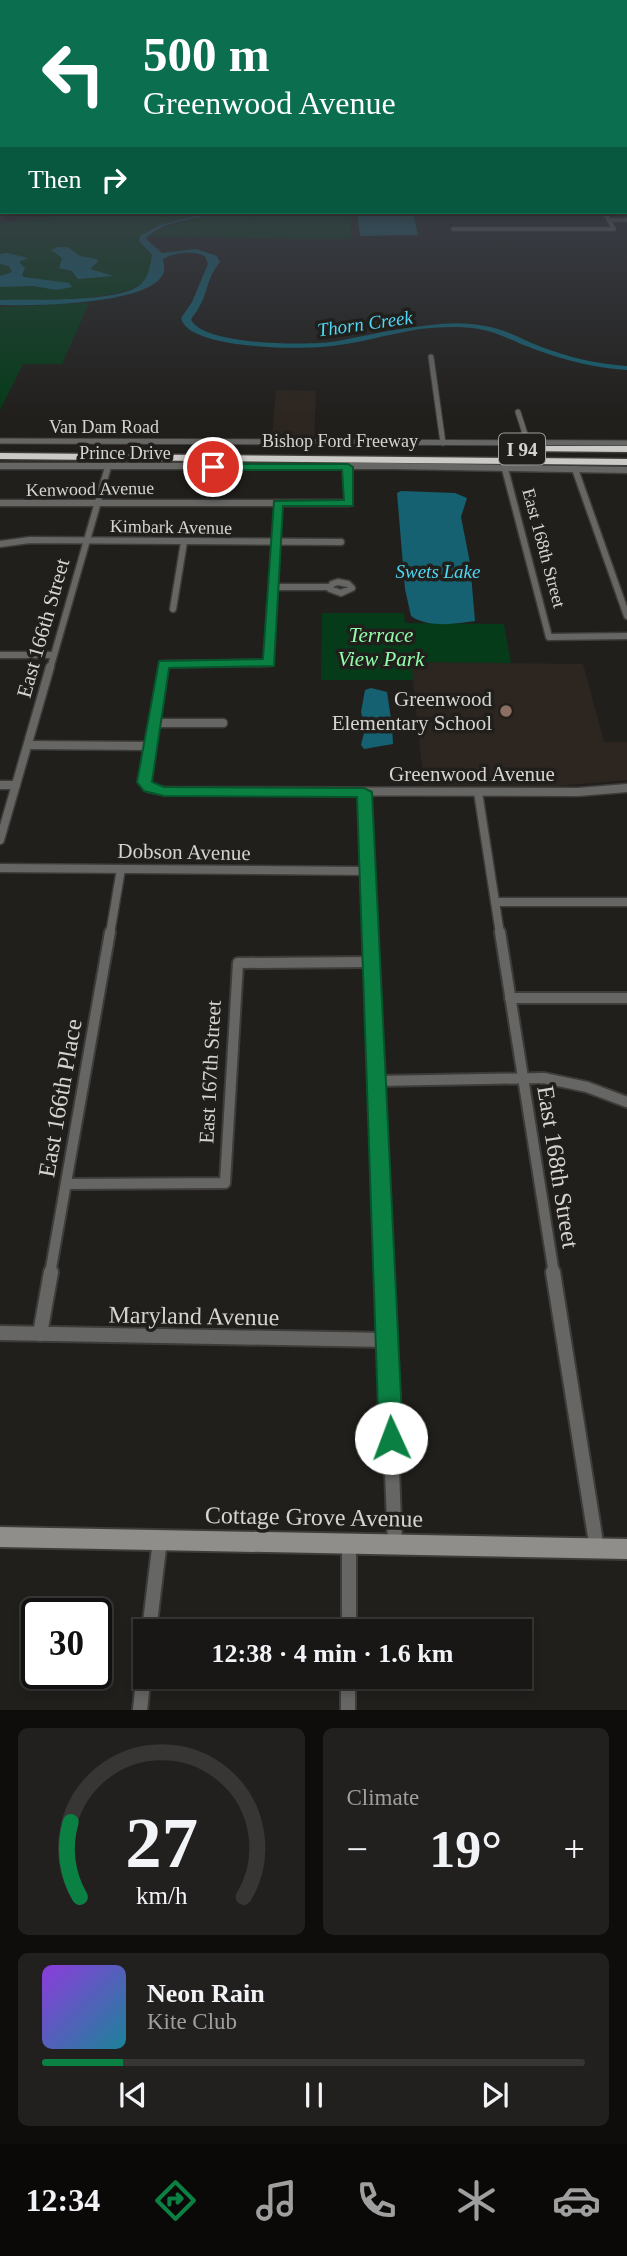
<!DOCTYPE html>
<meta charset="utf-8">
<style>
body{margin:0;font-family:"Times New Roman",serif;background:#22201e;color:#f1f3f6;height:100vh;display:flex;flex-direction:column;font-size:26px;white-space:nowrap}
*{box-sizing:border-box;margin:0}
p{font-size:23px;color:#9f9fa0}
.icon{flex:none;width:38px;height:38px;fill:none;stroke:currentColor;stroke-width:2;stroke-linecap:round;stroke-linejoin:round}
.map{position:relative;height:1710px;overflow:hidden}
.sheet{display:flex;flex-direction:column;gap:18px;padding:18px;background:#0e0d0c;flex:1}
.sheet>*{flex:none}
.hud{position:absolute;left:0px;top:0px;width:628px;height:214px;box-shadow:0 4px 10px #0003,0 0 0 2px #373634;background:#0b6e4f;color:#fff;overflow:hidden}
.speed{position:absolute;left:21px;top:1598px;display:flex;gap:14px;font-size:35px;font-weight:700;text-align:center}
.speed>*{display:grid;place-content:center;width:91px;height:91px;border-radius:50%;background:#191715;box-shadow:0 4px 10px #0003,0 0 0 2px #373634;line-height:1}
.speed .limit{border:4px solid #111;border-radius:10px;background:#fff;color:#111}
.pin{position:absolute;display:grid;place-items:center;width:60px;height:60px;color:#fff;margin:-30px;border:4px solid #fff;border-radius:50%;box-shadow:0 2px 7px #0007}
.me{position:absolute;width:77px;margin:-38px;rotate:358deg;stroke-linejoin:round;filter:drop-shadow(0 0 5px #0008)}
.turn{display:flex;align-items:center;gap:24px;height:147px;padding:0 28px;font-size:32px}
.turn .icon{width:91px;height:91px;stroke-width:2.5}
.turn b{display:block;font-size:49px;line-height:60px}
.then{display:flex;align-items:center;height:66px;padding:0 28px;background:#0003;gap:14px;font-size:26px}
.big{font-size:52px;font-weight:600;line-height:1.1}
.sheet .tile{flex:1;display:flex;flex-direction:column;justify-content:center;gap:10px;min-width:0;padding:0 24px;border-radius:10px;background:#22201e}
.sheet .dial{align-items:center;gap:0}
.dial svg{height:182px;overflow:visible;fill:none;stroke:#373634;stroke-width:7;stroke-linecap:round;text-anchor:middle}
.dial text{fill:#f1f3f6;stroke:none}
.song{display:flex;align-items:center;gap:21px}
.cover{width:84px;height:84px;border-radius:10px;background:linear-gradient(135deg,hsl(270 70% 55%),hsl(190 70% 35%))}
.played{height:7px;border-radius:4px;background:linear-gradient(90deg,#0b8043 15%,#373634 15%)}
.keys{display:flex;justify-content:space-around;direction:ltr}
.heat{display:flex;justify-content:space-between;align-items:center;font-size:38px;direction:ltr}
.sheet .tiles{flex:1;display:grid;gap:18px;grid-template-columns:1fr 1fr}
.tile:last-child{grid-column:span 2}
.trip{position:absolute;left:133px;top:1619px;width:399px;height:70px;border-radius:0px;background:#191715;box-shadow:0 4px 10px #0003,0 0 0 2px #373634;font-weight:600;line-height:70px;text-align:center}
.tabs{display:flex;height:112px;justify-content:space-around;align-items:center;background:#0a0908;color:#9f9fa0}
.tabs .icon{width:49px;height:49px}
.tabs .active{color:#0b8043}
.tabs b{font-size:32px;color:#f1f3f6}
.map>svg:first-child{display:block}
.built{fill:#2d2620}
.green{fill:#053b19}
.water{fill:#156171}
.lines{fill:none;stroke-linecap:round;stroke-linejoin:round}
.street-far5-casing{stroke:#3e3c39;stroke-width:5}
.street-far4-casing{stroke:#3e3c39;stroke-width:7}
.street-far3-casing{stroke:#3e3c39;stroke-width:9}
.street-far2-casing{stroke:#3e3c39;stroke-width:11}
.street-far1-casing{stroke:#3e3c39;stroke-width:14}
.street-casing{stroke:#3e3c39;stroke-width:18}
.secondary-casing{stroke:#3e3c39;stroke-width:4}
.highway-casing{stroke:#3e3c39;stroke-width:3}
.street-far5{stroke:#666664;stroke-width:3.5}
.street-far4{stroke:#666664;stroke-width:5}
.street-far3{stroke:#666664;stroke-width:6}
.street-far2{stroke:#666664;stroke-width:8}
.street-far1{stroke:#666664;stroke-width:10}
.street{stroke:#666664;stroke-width:14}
.secondary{fill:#8f8e8b;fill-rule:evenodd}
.highway{fill:#cbcac6;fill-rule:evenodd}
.route{fill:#0b8043;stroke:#07532c;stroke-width:2}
.education-dot{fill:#8d6e63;stroke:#211f1c;stroke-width:2.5}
.labels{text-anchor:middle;stroke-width:7;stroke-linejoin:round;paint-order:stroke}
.far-street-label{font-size:18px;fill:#d6d4d2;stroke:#211f1c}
.far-water-label{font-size:19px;font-style:italic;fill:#4fd7f5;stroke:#211f1c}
.shield{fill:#211f1c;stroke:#a09e9b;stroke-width:2}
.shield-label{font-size:19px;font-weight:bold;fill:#d6d4d2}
.street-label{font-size:21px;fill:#d6d4d2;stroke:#211f1c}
.park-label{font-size:21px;font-style:italic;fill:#8ffdaa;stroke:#211f1c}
.poi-label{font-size:21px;fill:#d6d4d2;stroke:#211f1c;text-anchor:end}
.near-street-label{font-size:24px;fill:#d6d4d2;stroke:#211f1c}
</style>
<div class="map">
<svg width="627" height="1710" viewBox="0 0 627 1710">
<rect width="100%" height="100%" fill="#211f1c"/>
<!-- built -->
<g class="built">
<path d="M276 390 316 391 314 438 272 437Z"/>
<path d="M411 662 583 664 604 742H627V780L555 786 424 785Z"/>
</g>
<!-- green -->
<g class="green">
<path d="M53 212H210L160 225 140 236 141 244 152 255C150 264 150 274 144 281 125 302 30 300 0 300V223L53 216Z"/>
<path d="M220 212H351V239L147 237 165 227Z"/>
<path d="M89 303 62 364H23L0 410V307Z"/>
<path d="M322 613H404L405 623 504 624 511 663 412 662 413 680H321Z"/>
</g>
<!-- water -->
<g class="water">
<path d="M210 212H220C198 220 160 220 146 239L162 253 196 249 217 256 220 262C204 281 210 296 191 319 201 346 313 346 338 341 359 337 380 332 401 329 429 325 457 320 485 326 505 329 521 339 539 346 568 357 596 364 627 366V370C595 368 564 360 534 349 516 343 498 332 479 329 460 326 440 327 420 329 387 334 355 345 321 347 294 349 188 349 181 318L192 302 208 264 205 256C190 250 177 252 163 259 163 264 166 269 163 274 149 305 32 306 0 305V300C30 299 118 303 140 285 149 277 150 266 152 255L139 241 140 236 160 225Z"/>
<path d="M357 212H413L418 235 360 236Z"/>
<path d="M58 247H68L80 256 97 259 98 262 90 269 114 276 78 279 72 271 59 268 62 258 51 250Z"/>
<path d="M7 253 28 258 19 262 25 268 22 275 24 277 69 283 72 287 57 290 33 286 0 287V276L12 272 9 266 0 264V254Z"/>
<path d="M401 491 455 493 467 498 461 517 470 563 475 621C456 624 428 628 411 616L405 589 397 493Z"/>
<path d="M371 688 387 692 391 719 387 723 392 726 393 744 364 749 361 745 365 729 361 712 365 690Z"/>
</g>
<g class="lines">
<defs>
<g id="street-far5">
<path d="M450 212H605"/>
<path d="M609 220H627"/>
<path d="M453 229H614L604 212"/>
</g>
<g id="street-far4">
<path d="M431 357 443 443"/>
<path d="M518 412 528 443"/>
<path d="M0 441 627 443"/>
</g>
<g id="street-far3">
<path d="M0 466H393L627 470"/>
<path d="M505 469 549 637 627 636"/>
<path d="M575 469 627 616"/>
<path d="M0 503H349L347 467"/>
<path d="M0 544 30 540 341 542"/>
<path d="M338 582 348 584 352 588 341 593 330 589 332 584Z"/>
<path d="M273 587H330"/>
<path d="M173 609 184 542"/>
<path d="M0 655H53"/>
<path d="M50 669 108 467"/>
<path d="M163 669 164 664 269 663 278 503"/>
</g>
<g id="street-far2">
<path d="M163 667 145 777 149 788 164 791 578 792 627 788"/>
<path d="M154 723H223"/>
<path d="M28 745 150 746"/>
<path d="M0 785H16"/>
<path d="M364 792 370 934"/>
<path d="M478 792 500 934"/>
<path d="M0 840 50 667"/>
<path d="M0 868 367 871"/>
<path d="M495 902H627"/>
<path d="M110 934 121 869"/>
</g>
<g id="street-far1">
<path d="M370 932 384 1274"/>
<path d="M500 932 554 1274"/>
<path d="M510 998H627"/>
<path d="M376 1081 544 1078 587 1087 627 1102"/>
<path d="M67 1184 225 1183 238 963 371 962"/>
<path d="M50 1274 110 932"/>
</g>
<g id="street">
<path d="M384 1272 395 1545"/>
<path d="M553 1272 597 1549"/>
<path d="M0 1333 387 1340"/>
<path d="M40 1334 51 1272"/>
<path d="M349 1544V1631"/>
<path d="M149 1631 160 1540"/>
<path d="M348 1676V1710"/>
<path d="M140 1710 145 1664"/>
</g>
<path id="secondary" d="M0 1527 627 1539V1559L0 1547Z"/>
<g id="highway">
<path d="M522 446H627V452L518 451 517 449Z"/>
<path d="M0 453 627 459V465L0 459Z"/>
</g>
</defs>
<!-- street-far5 casing -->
<use href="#street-far5" class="street-far5-casing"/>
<!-- street-far4 casing -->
<use href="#street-far4" class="street-far4-casing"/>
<!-- street-far3 casing -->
<use href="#street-far3" class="street-far3-casing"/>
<!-- street-far2 casing -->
<use href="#street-far2" class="street-far2-casing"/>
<!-- street-far1 casing -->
<use href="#street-far1" class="street-far1-casing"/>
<!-- street casing -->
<use href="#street" class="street-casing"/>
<!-- secondary casing -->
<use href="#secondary" class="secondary-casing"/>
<!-- highway casing -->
<use href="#highway" class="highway-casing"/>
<!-- street-far5 -->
<use href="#street-far5" class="street-far5"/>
<!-- street-far4 -->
<use href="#street-far4" class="street-far4"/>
<!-- street-far3 -->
<use href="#street-far3" class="street-far3"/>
<!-- street-far2 -->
<use href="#street-far2" class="street-far2"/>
<!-- street-far1 -->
<use href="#street-far1" class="street-far1"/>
<!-- street -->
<use href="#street" class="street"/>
<!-- secondary -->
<use href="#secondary" class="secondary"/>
<!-- highway -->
<use href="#highway" class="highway"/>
</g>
<!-- sky -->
<linearGradient id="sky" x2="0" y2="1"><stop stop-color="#12110f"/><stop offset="0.42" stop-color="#3d424b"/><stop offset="1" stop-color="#3d424b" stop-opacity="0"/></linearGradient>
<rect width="627" height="416" fill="url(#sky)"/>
<!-- route -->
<path class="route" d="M213 464H348L353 467V506H283L274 666 169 668 152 782 164 787 364 788 372 792 403 1438 400 1446 391 1449 382 1446 379 1438 357 797 164 796 144 791 137 782 159 661 263 659 274 501 344 500 342 470H209V465Z"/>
<!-- markers -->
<circle class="education-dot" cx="506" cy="711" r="7"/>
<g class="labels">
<!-- far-street labels -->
<g class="far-street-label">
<text x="104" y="433">Van Dam Road</text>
<text x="340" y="447">Bishop Ford Freeway</text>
<text x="125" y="459">Prince Drive</text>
<text transform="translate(90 489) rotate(-1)" y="6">Kenwood Avenue</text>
<text transform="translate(171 527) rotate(1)" y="6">Kimbark Avenue</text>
<text transform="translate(544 548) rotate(75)" y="6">East 168th Street</text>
</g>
<!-- far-water labels -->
<g class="far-water-label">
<text transform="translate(365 323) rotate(-8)" y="7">Thorn Creek</text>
<text x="438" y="578">Swets Lake</text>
</g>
<!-- shield labels -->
<rect class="shield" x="499" y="433.5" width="46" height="31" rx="5"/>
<g class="shield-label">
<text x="522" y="456">I 94</text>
</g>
<!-- street labels -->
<g class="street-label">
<text transform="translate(43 628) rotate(-74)" y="7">East 166th Street</text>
<text x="472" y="781">Greenwood Avenue</text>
<text transform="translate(184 852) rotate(1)" y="7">Dobson Avenue</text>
<text transform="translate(210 1072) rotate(-87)" y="7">East 167th Street</text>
</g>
<!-- park labels -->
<g class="park-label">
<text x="381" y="642">Terrace<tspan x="381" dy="24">View Park</tspan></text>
</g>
<!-- poi labels -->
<g class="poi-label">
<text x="492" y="706">Greenwood<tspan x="492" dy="24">Elementary School</tspan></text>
</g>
<!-- near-street labels -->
<g class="near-street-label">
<text transform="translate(60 1098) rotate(-80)" y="8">East 166th Place</text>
<text transform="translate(558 1167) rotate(81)" y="8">East 168th Street</text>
<text transform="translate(194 1316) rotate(1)" y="8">Maryland Avenue</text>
<text transform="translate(314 1517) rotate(1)" y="8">Cottage Grove Avenue</text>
</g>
</g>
</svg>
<div class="speed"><div class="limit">30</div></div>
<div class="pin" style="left:213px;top:467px;background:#d93025"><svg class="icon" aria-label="arrive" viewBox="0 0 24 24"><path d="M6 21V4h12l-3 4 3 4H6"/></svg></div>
<svg class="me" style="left:391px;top:1438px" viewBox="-20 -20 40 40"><circle r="19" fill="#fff"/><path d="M0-13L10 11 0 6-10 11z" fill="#0b8043"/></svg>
<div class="trip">12:38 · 4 min · 1.6 km</div>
<div class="hud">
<div class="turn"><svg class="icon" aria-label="left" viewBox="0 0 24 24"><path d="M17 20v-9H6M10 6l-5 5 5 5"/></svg><div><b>500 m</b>Greenwood Avenue</div></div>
<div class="then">Then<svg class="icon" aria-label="right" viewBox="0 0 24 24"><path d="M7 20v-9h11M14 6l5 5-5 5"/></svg></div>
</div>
</div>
<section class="sheet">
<div class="tiles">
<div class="tile dial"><svg viewBox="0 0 100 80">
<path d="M14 69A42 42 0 1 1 86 69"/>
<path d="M14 69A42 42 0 0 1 10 36" stroke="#0b8043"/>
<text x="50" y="56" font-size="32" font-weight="700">27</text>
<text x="50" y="72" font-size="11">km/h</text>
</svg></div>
<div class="tile"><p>Climate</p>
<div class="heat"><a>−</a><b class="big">19°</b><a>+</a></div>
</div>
<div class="tile">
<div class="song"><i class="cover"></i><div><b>Neon Rain</b><p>Kite Club</p></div></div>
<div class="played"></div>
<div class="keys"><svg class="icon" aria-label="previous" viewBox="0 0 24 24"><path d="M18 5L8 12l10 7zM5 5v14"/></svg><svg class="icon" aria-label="pause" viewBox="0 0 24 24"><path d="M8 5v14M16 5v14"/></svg><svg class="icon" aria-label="next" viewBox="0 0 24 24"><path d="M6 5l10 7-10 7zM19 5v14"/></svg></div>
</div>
</div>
</section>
<nav class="tabs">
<b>12:34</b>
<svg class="icon active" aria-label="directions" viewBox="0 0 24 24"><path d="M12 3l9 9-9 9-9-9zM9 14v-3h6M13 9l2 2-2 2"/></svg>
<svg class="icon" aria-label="music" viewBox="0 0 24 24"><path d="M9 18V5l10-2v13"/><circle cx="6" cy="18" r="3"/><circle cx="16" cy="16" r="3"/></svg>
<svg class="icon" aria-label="phone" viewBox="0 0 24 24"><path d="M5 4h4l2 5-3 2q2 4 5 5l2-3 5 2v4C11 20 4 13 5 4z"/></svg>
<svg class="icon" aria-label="climate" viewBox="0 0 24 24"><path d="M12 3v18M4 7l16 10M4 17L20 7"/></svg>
<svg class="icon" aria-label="car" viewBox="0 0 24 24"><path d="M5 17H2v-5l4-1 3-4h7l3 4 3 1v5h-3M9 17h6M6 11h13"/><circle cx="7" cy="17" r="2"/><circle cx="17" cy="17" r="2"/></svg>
</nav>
